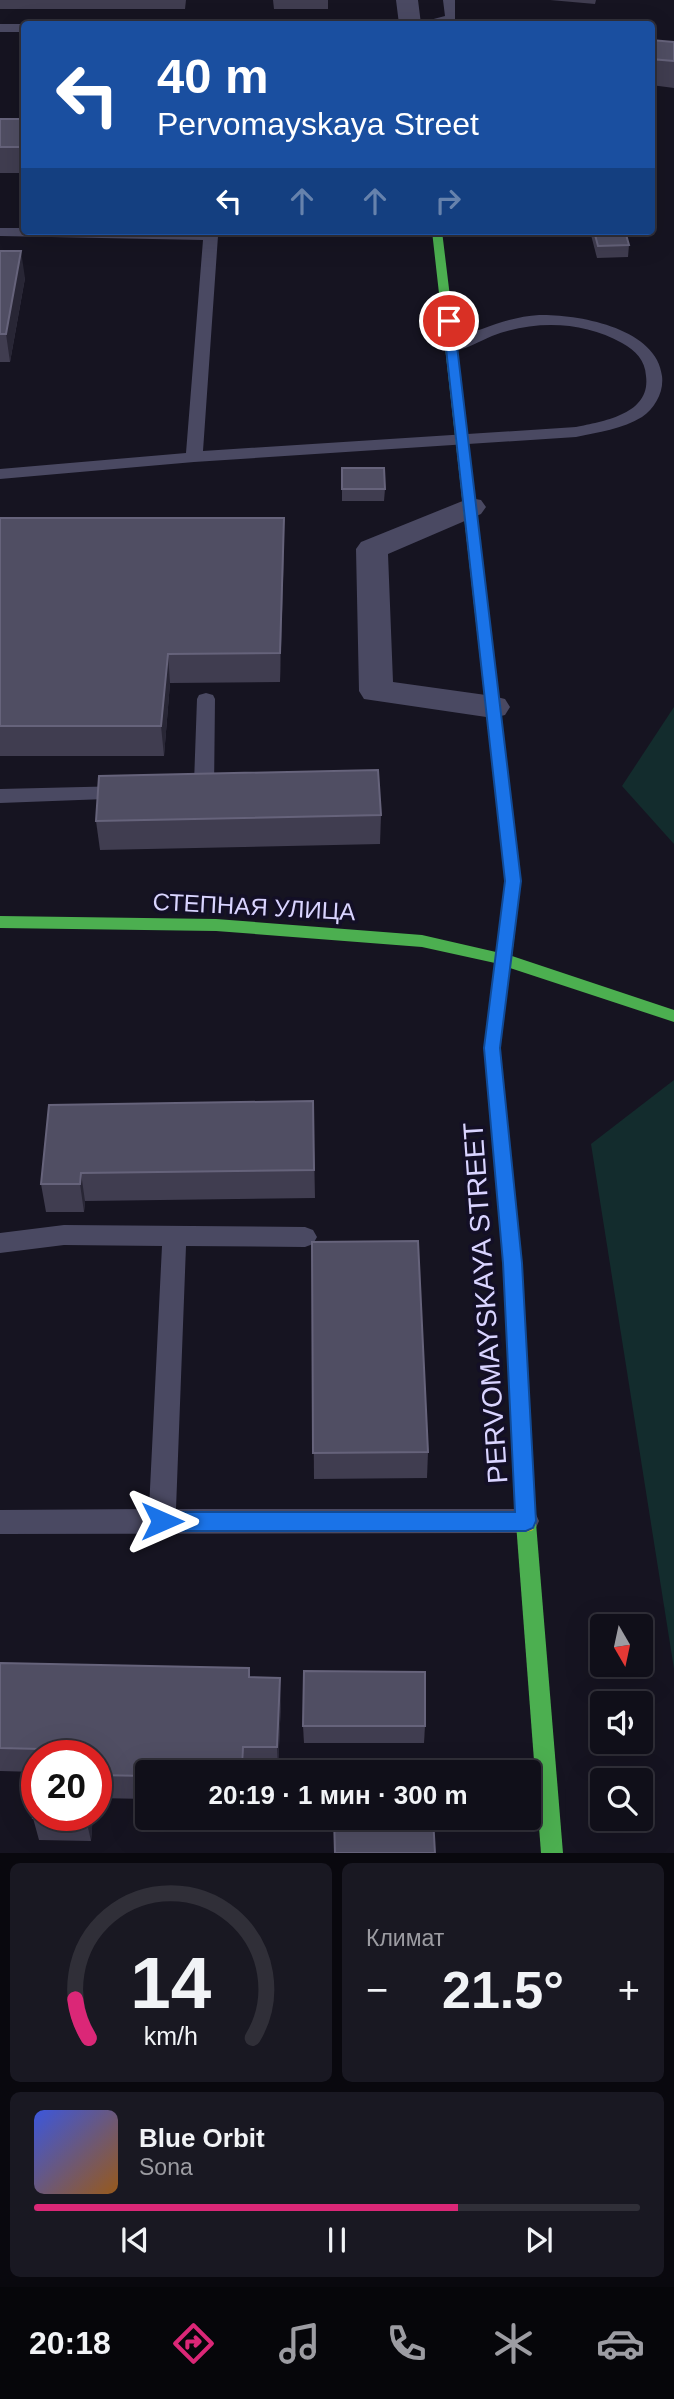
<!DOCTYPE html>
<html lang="ru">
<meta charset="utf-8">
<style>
body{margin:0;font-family:Arial,sans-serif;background:#191822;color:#f1f3f6;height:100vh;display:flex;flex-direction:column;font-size:26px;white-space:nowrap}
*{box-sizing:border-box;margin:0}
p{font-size:23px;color:#9c9ca2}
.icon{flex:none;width:38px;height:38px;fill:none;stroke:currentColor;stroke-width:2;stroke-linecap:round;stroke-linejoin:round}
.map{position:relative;height:1853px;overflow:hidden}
.drawer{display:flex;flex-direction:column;gap:10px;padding:10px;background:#09080e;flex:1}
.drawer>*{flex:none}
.guide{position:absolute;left:21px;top:21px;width:634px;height:214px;border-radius:7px;box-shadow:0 7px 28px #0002,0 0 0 2px #302f38;background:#1a4fa0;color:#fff;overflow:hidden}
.needle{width:46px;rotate:171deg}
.buttons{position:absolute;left:590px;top:1614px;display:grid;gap:14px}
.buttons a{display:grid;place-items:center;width:63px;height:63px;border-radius:7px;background:#100f19;box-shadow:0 7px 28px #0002,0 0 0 2px #302f38;font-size:35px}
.speed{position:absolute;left:21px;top:1740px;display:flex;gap:14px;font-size:35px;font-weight:700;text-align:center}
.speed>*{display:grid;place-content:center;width:91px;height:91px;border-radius:50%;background:#100f19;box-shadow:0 7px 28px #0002,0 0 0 2px #302f38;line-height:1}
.speed .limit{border:10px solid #d22;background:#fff;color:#111}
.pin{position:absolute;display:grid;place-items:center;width:60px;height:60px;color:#fff;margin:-30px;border:4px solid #fff;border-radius:50%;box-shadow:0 2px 7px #0007}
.me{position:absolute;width:77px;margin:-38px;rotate:90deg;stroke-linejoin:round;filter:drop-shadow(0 0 5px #0008)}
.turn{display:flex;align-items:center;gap:24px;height:147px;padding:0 21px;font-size:32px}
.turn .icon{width:91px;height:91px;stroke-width:2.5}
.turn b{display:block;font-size:49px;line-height:60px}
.lanes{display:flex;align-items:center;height:66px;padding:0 21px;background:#0003;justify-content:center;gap:35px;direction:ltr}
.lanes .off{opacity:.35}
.big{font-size:52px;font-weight:800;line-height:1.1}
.drawer .widget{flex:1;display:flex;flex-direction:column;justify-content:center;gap:10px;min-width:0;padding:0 24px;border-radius:10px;background:#191822}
.drawer .dial{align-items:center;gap:0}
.dial svg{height:182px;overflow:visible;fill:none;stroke:#302f38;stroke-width:7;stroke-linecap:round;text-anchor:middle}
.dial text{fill:#f1f3f6;stroke:none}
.song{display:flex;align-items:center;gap:21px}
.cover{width:84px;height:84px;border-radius:10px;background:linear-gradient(135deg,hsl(230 70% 55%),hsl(30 70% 35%))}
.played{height:7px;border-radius:4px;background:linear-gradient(90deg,#db2777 70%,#302f38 70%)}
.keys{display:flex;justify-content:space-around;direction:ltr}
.heat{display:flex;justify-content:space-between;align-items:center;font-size:38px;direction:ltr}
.drawer .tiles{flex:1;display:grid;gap:10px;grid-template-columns:1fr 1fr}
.widget:last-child{grid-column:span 2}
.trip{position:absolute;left:135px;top:1760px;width:406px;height:70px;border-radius:7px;background:#100f19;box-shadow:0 7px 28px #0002,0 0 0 2px #302f38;font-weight:800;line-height:70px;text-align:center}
.menu{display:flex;height:112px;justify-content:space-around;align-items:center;background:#06060a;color:#9c9ca2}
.menu .icon{width:49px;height:49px}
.menu .active{color:#db2777}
.menu b{font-size:32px;color:#f1f3f6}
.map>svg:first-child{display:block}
.green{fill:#132c2d}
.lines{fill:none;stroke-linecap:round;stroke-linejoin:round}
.lane{fill:#4a4962;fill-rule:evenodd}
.street{fill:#4a4962;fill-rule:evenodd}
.fast{fill:#4caf50;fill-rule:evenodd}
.slow{fill:#ffc107;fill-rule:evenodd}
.wall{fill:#403d50}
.shaded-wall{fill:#282635}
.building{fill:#504e63;stroke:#66637b;stroke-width:2}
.route{fill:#1a73e8;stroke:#114b97;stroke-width:2}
.labels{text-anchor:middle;stroke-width:7;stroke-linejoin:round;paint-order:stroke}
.street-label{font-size:24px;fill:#d9d4ff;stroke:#130f26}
.near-street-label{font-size:28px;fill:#d9d4ff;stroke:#130f26}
</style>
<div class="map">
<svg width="674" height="1853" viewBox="0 0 674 1853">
<rect width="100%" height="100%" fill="#161421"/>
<!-- green -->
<g class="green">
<path d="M674 707V844L622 786Z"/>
<path d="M674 1080V1669L591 1144Z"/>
</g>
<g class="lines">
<!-- lane -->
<g class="lane">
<path d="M443 0H455V21L442 24H424L426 21 445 16Z"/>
<path d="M0 24H25L24 32H0Z"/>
<path d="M0 228H24V231L216 233 218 236 203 451 576 427C604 421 651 414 646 376 645 360 636 351 622 343 583 321 534 320 492 336 479 341 460 354 446 350L444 347C453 338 470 333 482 329 500 322 520 316 539 315 578 314 657 328 662 376 664 392 655 408 642 417 623 429 598 432 576 437L194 462 0 479V469L186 453 203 240 0 236Z"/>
<path d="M206 693 213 695 215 699 214 790 211 795H185L182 790 185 785 194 783 197 699 199 695Z"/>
<path d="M125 786 132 788 135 793 132 798 0 803V789Z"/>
<path d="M64 1225 305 1227 313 1230 317 1237 313 1244 305 1247 186 1246 176 1509H526L535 1512 539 1521 535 1530 526 1533 0 1534V1510L149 1509 162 1246 64 1245 0 1253V1233Z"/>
</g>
<!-- street -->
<g class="street">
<path d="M396 0H418L421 24H399Z"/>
<path d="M470 498 481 500 486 507 481 514 388 554 393 682 493 696 505 699 510 707 505 715 493 718 364 699 359 691 356 549 361 542Z"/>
</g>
<!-- fast -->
<g class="fast">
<path d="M432 231H442L521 881 512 956 674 1010V1022L510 968 500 1048 514 1184 511 1189 505 1191 499 1189 496 1184 484 1048 495 963 422 947 216 931 0 928V916L216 919 422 935 496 952 505 881Z"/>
<path d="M526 1514 533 1516 536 1523 563 1853H541L516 1523 519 1516Z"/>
</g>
<!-- slow -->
<path class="slow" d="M505 1177 511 1179 514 1184 521 1263 536 1523 533 1530 526 1532 519 1530 516 1523 503 1263 496 1184 499 1179Z"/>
</g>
<!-- wall -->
<g class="wall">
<path d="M0 0H186L185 9H0Z"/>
<path d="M273 0H328V9H274Z"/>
<path d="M550 0H596L595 4Z"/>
<path d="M651 40 674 42V88L651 85Z"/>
<rect x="0" y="119" width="24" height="54"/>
<path d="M590 231H625L629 245 628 257 597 258Z"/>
<path d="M0 251 25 278 10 362H0Z"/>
<path d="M342 468 385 489 384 501H342Z"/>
<path d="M0 518 284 547 280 682 170 683 164 756H0Z"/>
<path d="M381 815 380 844 100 850 96 821Z"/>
<path d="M313 1101 315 1198 85 1201 84 1212H46L41 1184Z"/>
<path d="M312 1242 428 1452 427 1478 314 1479Z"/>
<path d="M0 1663 249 1668 250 1677 281 1701 278 1770 245 1769V1773H147V1799L96 1798V1755H37V1772L0 1771Z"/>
<path d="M303 1726H425L424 1743H304Z"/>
<path d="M37 1815H93L91 1841 39 1840 33 1818Z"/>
</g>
<!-- shaded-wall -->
<g class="shaded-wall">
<path d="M21 251 25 278 10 362 6 334Z"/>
<path d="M284 518V547L280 682V653Z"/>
<path d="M168 654 170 683 164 756 161 726Z"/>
<path d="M81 1173 85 1201 84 1212 80 1184Z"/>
<path d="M280 1678 281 1701 278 1770 277 1747Z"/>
<path d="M243 1747 245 1773H242Z"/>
<path d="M86 1815H93L91 1841 86 1819Z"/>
</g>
<!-- building -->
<g class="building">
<path d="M651 40 674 42V61L651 59Z"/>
<rect x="0" y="119" width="24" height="28"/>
<path d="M594 231H625L629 245 598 246Z"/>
<path d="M0 251H21L6 334H0Z"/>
<path d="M342 468H384L385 489H342Z"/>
<path d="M0 518H284L280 653 168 654 161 726H0Z"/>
<path d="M378 770 381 815 96 821 99 776Z"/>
<path d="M313 1101 314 1170 81 1173 80 1184H41L49 1105Z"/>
<path d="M418 1241 428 1452 313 1453 312 1242Z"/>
<path d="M0 1663 249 1668V1677L280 1678 277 1747H243L242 1773H147V1776L96 1775V1755H41V1749L0 1748Z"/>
<path d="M304 1671 425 1672V1726H303Z"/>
<path d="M429 1768 430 1773H332V1772Z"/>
<path d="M37 1788V1815H86V1819L33 1818Z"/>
<path d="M334 1818H433L435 1853H335Z"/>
</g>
<!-- route -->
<path class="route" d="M449 318 454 321 521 881 500 1048 522 1263 536 1521 533 1528 526 1531H162L155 1528 152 1521 155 1515 162 1512H515L503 1263 484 1048 505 881 443 321Z"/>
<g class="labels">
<!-- street labels -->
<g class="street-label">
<text transform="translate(254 907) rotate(3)" y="8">СТЕПНАЯ УЛИЦА</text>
</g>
<!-- near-street labels -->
<g class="near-street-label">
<text transform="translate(485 1303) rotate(-94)" y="10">PERVOMAYSKAYA STREET</text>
</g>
</g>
</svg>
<div class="buttons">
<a><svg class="needle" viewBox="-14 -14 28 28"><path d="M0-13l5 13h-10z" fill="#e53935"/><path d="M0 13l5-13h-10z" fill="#9c9ca2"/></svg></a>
<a><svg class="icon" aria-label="sound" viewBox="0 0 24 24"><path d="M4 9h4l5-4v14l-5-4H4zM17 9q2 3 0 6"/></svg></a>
<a><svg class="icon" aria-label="search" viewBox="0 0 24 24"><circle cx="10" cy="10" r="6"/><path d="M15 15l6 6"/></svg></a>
</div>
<div class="speed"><div class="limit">20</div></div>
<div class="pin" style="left:449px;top:321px;background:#d93025"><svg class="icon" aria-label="arrive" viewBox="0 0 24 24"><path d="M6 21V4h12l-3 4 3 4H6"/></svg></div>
<svg class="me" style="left:162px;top:1521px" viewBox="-20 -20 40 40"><path d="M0-17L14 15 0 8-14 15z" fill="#1a73e8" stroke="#fff" stroke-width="4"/></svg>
<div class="trip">20:19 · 1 мин · 300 m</div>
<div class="guide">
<div class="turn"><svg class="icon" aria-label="left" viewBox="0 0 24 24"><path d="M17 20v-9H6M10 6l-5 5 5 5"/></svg><div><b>40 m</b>Pervomayskaya Street</div></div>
<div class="lanes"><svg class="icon" aria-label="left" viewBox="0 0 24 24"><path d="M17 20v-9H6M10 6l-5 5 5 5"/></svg><svg class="icon off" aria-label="ahead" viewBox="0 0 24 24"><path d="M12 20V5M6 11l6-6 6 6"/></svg><svg class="icon off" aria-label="ahead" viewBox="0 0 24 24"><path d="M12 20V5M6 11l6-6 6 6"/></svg><svg class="icon off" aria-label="right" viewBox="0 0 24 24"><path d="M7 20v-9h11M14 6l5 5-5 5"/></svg></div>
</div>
</div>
<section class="drawer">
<div class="tiles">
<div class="widget dial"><svg viewBox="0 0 100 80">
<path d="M14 69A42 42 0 1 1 86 69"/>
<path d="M14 69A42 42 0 0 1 8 52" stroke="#db2777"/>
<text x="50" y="56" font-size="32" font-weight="700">14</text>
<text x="50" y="72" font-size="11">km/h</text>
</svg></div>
<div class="widget"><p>Климат</p>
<div class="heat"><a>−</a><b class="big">21.5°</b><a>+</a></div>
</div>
<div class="widget">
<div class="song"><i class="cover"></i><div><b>Blue Orbit</b><p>Sona</p></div></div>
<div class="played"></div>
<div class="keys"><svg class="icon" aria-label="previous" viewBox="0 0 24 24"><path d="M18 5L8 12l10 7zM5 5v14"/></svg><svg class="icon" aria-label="pause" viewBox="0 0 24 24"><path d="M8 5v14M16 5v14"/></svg><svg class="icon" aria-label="next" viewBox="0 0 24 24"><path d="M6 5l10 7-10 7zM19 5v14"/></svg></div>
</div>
</div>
</section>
<nav class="menu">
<b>20:18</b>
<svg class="icon active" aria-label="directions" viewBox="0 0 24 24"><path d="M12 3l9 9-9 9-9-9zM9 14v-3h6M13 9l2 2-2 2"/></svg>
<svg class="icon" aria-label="music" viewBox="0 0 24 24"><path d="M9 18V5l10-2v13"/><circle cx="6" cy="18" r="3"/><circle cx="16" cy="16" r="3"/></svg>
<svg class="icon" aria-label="phone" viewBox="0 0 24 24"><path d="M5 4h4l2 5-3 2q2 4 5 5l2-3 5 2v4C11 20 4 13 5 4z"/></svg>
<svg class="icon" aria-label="climate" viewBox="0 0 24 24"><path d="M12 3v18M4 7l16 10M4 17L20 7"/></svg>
<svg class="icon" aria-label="car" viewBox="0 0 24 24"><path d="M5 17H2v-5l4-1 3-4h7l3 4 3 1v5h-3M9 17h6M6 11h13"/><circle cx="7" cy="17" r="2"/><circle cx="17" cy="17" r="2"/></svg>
</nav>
